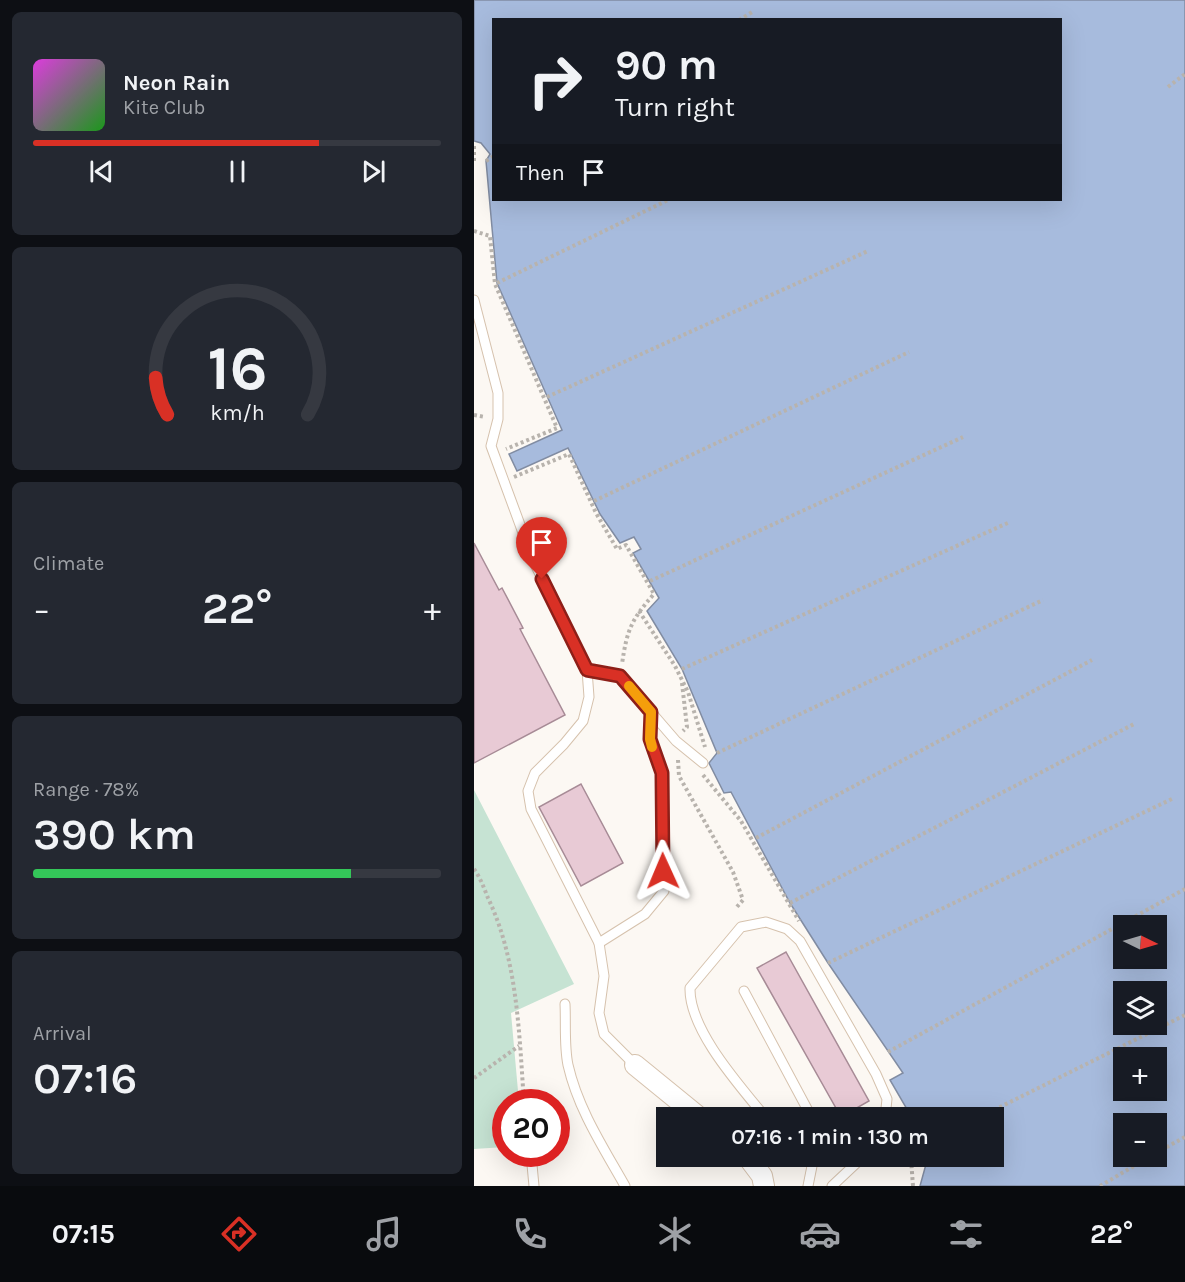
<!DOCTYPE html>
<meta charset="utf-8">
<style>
body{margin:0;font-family:Karla,sans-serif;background:#242831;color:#f1f3f6;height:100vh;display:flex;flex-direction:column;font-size:22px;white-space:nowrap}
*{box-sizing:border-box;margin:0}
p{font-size:20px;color:#9ea1a6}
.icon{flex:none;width:33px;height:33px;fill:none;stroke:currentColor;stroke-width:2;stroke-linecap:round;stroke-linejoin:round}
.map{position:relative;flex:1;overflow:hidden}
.panel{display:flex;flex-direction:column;gap:12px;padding:12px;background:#0d0f14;width:474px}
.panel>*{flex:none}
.hud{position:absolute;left:18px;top:18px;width:570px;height:183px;border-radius:0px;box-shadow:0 6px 24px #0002;background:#171b24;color:#f1f3f6;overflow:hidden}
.needle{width:39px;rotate:95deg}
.tools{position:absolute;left:639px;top:915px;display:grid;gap:12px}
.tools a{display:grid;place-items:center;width:54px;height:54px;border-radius:0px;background:#171b24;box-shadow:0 6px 24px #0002;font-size:30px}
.speed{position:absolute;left:18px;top:1089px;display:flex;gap:12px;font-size:30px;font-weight:700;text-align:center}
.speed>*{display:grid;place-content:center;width:78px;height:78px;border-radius:50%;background:#171b24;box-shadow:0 6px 24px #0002;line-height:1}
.speed .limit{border:9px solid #d22;background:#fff;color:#111}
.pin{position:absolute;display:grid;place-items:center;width:51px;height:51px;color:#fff;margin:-62px -26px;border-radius:50% 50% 50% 0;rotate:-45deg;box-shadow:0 0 6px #0007}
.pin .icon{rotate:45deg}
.me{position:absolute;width:66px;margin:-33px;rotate:359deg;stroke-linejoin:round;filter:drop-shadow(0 0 4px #0008)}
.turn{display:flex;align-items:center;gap:21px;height:126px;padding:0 24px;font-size:27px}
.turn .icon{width:78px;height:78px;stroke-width:2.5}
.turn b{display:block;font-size:42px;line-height:51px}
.then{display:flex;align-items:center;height:57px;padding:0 24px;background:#0003;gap:12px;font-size:22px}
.big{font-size:45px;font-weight:600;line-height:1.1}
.panel .tile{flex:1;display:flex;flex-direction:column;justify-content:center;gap:9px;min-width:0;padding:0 21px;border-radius:9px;background:#242831}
.panel .dial{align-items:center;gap:0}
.dial svg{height:156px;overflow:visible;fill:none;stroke:#363941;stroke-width:7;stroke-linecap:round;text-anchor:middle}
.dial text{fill:#f1f3f6;stroke:none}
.song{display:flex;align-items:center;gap:18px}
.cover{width:72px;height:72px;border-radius:9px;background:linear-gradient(135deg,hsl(300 70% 55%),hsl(120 70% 35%))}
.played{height:6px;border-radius:3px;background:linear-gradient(90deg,#d93025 70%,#363941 70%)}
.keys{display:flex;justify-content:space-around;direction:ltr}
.heat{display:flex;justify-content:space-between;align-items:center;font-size:33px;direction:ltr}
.charge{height:9px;border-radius:4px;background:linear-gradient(90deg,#34c759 78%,#363941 0)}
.trip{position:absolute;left:182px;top:1107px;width:348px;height:60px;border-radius:0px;background:#171b24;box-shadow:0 6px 24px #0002;font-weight:600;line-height:60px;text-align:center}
.menu{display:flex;height:96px;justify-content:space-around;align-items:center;background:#090b0e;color:#9ea1a6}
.menu .icon{width:42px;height:42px}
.menu .on{color:#d93025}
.menu b{font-size:27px;color:#f1f3f6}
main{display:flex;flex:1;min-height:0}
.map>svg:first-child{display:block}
.green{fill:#c6e3d3}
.water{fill:#a7bbdd;stroke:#818ca2;stroke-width:1.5;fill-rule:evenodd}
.building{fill:#e8cad5;stroke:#a78b96;stroke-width:1.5}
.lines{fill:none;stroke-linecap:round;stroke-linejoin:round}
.service-casing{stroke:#d6c2ad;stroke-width:11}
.minor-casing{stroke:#d6c2ad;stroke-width:22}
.path{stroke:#b8b3ad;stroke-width:4;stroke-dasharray:3 3;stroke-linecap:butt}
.service{stroke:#fff;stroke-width:9}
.minor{stroke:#fff;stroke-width:20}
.route-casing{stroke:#8d1f18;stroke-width:15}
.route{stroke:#d93025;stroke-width:10}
.slow{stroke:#f59e0b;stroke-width:10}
</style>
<main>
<section class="panel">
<div class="tile">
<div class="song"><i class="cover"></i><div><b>Neon Rain</b><p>Kite Club</p></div></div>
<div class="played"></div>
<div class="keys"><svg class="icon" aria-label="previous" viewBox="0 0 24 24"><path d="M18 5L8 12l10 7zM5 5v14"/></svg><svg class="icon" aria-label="pause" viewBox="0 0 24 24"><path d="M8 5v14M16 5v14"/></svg><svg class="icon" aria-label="next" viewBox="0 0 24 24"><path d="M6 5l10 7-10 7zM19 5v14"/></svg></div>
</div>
<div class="tile dial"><svg viewBox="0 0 100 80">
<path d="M14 69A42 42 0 1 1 86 69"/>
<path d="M14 69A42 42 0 0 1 8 50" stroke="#d93025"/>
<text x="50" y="56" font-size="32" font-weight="700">16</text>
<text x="50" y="72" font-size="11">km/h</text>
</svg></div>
<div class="tile"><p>Climate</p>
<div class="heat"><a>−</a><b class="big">22°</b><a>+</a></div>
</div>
<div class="tile"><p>Range · 78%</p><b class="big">390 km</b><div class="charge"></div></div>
<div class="tile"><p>Arrival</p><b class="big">07:16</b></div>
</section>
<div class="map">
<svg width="711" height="1186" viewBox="0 0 711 1186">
<rect width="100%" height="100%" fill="#fcf8f3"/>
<!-- green -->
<path class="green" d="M0 790 100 984 37 1013 45 1102H32L31 1147 0 1149Z"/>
<!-- water -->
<path class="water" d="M0 0H711V1186H446L454 1157 519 1156V1118H438L437 1116 416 1080 429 1073 354 963 316 903 257 792 250 793 235 763 243 753 208 669 173 611 185 598 159 553 167 549 160 537 146 543 126 514 94 448 43 471 35 454 88 430 23 283 12 161 16 154 7 143 0 141ZM20 20H586V200H20ZM650 926H682V958H650ZM650 992H682V1024H650ZM650 1058H682V1090H650ZM650 1124H682V1156H650Z"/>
<!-- building -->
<g class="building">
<path d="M0 543 25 590 28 588 49 628 46 629 91 715 0 763Z"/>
<path d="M107 784 149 863 107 886 65 807Z"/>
<path d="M312 952 395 1101 367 1117 283 968Z"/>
</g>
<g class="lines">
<defs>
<g id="service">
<path d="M0 300 24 393V419L17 446 59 560 113 670 115 697 109 721 90 744 61 773 54 791 57 809 125 943 130 976 125 1013 130 1034 161 1065"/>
<path d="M113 670 146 676 177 712 176 739 188 773 190 891 171 914 125 943"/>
<path d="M177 712 202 741 229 763"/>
<path d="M270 991 338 1118"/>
<path d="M91 1004C92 1024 90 1046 94 1065 104 1109 129 1147 151 1186"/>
<path d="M292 1118C266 1086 215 1030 216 988L267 927 292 922 313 929 326 941 402 1074 413 1099 411 1118"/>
<path d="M57 1154 60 1186"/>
<path d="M334 1186 340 1156"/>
<path d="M358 1186 390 1156"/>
</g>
<g id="minor">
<path d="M161 1065 226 1118"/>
<path d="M273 1156 288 1176 290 1186"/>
</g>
</defs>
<!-- service casing -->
<use href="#service" class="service-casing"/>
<!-- minor casing -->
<use href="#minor" class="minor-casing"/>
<!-- path -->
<g class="path">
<path d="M265 20 280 11"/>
<path d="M694 87 711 74"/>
<path d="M0 146V162"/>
<path d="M12 161 20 156"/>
<path d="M0 231 16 236 21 284 83 428 32 449"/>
<path d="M23 283 194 200"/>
<path d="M73 397 394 251"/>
<path d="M0 415 11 417"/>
<path d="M40 477 95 454 122 513 143 549 152 545 180 594C157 620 153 630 148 664"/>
<path d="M120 501 435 352"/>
<path d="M176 581 489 437"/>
<path d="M165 611 201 666 214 692 231 747"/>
<path d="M208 669 536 522"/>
<path d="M208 683 213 727 209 731"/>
<path d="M243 753 569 600"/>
<path d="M204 760 205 776 259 872 269 900 261 909"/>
<path d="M229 775 267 821 325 921"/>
<path d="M282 838 618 660"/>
<path d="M0 869C6 877 10 888 14 898 44 961 45 1034 50 1102"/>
<path d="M316 903 660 724"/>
<path d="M354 963 700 798"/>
<path d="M414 1052 711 889"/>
<path d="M0 1078 45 1046"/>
<path d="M504 1118 711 1015"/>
<path d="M682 1153 711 1137"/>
<path d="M439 1186 437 1159 440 1156"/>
<path d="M626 1186 677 1156"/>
</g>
<!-- service -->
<use href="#service" class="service"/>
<!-- minor -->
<use href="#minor" class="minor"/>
</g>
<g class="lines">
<defs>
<path id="route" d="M68 579 113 670 146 676 177 712 176 739 188 773 189 871"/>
</defs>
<!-- route casing -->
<use href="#route" class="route-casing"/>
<!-- route -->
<use href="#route" class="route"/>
<!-- slow -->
<path class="slow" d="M155 686 177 712 176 739 178 747"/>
</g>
</svg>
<div class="tools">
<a><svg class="needle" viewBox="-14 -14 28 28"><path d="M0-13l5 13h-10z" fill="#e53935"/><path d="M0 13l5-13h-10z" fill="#9ea1a6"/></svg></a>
<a><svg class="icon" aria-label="layers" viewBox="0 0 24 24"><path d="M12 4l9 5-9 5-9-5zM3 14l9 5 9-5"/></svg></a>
<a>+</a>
<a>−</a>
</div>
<div class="speed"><div class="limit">20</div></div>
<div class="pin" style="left:68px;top:579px;background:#d93025"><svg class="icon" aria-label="arrive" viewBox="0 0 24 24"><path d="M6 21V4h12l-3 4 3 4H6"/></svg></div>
<svg class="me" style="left:189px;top:871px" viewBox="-20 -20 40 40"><path d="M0-17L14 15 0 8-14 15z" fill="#d93025" stroke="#fff" stroke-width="4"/></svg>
<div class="trip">07:16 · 1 min · 130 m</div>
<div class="hud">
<div class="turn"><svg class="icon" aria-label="right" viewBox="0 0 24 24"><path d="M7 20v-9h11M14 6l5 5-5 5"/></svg><div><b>90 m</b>Turn right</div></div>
<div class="then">Then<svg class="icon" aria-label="arrive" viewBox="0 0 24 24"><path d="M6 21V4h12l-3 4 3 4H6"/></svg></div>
</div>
</div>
</main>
<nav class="menu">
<b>07:15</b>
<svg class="icon on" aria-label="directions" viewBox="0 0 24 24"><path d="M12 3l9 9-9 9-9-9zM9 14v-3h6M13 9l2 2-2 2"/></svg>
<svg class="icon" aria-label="music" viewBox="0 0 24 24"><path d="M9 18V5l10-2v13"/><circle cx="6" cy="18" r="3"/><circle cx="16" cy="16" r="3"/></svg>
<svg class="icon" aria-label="phone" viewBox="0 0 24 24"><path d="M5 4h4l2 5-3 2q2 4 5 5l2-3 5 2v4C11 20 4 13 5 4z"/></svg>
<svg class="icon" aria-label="climate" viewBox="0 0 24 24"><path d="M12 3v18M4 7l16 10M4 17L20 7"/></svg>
<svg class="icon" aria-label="car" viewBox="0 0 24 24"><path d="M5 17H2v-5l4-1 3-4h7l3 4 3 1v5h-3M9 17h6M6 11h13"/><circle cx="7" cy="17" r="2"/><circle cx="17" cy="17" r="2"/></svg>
<svg class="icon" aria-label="filters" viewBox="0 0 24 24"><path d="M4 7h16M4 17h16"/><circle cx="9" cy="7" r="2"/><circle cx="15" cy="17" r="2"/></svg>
<b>22°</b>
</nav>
